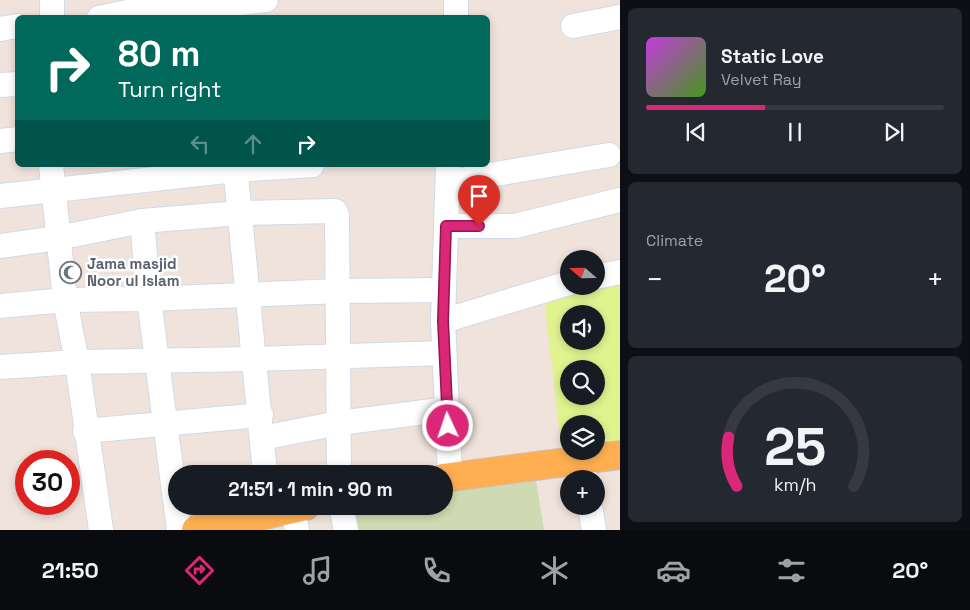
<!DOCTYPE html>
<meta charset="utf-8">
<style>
body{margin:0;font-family:"Space Grotesk",sans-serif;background:#242831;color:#f1f3f6;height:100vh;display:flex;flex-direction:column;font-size:19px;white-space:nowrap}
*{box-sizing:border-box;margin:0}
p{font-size:16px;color:#9ea1a6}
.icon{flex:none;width:28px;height:28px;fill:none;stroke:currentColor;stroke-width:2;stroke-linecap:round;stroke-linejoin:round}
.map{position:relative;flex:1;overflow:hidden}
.details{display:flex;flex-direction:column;gap:8px;padding:8px;background:#0d0f14;width:350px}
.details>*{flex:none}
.banner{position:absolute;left:15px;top:15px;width:475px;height:152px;border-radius:8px;box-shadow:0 2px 8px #0003;background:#00695c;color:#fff;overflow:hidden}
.needle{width:32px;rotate:290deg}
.fabs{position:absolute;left:560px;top:250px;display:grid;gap:10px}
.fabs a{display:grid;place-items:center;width:45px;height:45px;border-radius:50%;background:#171b24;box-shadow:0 2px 8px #0003;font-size:25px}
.speed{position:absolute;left:15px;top:450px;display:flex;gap:10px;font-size:25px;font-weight:700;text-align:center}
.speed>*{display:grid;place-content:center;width:65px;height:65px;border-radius:50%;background:#171b24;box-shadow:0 2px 8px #0003;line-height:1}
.speed .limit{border:8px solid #d22;background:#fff;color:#111}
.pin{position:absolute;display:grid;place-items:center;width:42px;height:42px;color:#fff;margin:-51px -21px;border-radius:50% 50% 50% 0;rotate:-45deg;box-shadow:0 0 5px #0007}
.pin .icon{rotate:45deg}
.me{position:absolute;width:55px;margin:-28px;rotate:357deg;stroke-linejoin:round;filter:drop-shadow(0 0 4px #0008)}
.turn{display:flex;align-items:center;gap:18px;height:105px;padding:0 20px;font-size:22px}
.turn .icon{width:65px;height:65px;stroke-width:2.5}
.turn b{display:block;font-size:35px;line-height:42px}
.lanes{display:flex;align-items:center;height:48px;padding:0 20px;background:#0003;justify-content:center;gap:25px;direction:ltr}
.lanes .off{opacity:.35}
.big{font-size:38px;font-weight:800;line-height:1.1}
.details .tile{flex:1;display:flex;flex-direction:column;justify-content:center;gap:8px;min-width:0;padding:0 18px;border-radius:8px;background:#242831}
.details .dial{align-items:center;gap:0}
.dial svg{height:130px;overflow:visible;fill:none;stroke:#363941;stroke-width:7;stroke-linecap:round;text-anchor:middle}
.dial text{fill:#f1f3f6;stroke:none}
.song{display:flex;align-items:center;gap:15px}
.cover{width:60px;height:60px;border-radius:8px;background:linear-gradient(135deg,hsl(290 70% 55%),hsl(100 70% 35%))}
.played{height:5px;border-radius:2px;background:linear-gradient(90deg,#db2777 40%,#363941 40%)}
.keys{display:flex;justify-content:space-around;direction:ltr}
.heat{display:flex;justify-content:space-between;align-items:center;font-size:28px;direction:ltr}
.trip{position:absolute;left:168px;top:465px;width:285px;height:50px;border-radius:25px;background:#171b24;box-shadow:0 2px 8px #0003;font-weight:800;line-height:50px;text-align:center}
.tabs{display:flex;height:80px;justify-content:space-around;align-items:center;background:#090b0e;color:#9ea1a6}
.tabs .icon{width:35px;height:35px}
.tabs .active{color:#db2777}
.tabs b{font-size:22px;color:#f1f3f6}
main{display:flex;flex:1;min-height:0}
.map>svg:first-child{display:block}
.cemetery{fill:#cfdab2}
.pitch{fill:#e0f38e;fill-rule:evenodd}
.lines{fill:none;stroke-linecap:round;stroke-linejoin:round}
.minor-casing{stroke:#d1dae6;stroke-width:26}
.major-casing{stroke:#c4c4c4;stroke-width:30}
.minor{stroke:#fff;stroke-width:24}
.major{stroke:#ffae52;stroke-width:28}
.route-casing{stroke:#8e194d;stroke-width:12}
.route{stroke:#db2777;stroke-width:9}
.labels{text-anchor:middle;stroke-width:5;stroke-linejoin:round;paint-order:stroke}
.worship-label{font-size:15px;font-weight:bold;fill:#5b616d;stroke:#fff;text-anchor:start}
</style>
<main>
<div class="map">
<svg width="620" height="530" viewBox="0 0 620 530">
<rect width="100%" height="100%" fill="#efe3dc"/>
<!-- cemetery -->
<path class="cemetery" d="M534 468 544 530H352L347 506H444V483Z"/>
<!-- pitch -->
<path class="pitch" d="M620 272V454L563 463 543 289 596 286ZM569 314H596V341H569ZM569 369H596V396H569ZM569 424H596V451H569Z"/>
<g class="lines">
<defs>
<g id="minor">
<path d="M456 0V18"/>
<path d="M52 18V0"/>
<path d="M99 18 151 7 215 6 266 0"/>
<path d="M573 26 620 17"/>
<path d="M0 29 18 26"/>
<path d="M0 85 18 84"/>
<path d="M0 141 18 139"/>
<path d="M51 165 65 300 77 362 101 530"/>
<path d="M235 165 265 474"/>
<path d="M448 165 443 321 450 477"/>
<path d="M448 182 609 155"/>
<path d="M0 196 235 170 312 165"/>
<path d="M142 221 149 299 179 530"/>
<path d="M446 226H515L620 200"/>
<path d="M0 246 58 238 142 221 240 213 335 211 337 215 339 474"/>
<path d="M596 277 620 272"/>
<path d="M0 306 65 300 149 299 338 291 444 290"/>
<path d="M443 321 569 283"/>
<path d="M0 367 77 362 254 359 444 353"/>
<path d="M85 431 261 415"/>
<path d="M262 438 339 423 448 409"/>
<path d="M582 461 585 479"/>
<path d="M341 506 346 530"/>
<path d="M590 506 594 530"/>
<path d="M293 509 297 530"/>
</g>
<g id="major">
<path d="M444 478 620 455"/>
<path d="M196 530 306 506"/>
</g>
</defs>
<!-- minor casing -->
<use href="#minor" class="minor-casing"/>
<!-- major casing -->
<use href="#major" class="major-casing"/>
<!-- minor -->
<use href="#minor" class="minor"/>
<!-- major -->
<use href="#major" class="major"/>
</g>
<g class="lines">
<defs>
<path id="route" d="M448 426 443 321 446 226H479"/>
</defs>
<!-- route casing -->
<use href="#route" class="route-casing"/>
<!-- route -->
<use href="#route" class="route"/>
</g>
<!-- icons -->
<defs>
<symbol id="mosque-ring" viewBox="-11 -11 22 22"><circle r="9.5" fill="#fff" stroke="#6b7280" stroke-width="1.5"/><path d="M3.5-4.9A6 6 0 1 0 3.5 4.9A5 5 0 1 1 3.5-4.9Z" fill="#6b7280"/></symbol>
</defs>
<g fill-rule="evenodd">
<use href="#mosque-ring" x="58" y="260" width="25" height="25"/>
</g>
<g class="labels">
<!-- worship labels -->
<g class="worship-label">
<text x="87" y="269">Jama masjid<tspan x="87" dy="17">Noor ul Islam</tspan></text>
</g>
</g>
</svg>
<div class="fabs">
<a><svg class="needle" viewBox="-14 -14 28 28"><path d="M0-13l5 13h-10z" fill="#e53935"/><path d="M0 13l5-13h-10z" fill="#9ea1a6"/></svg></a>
<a><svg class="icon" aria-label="sound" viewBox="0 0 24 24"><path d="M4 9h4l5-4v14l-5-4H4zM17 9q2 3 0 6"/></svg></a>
<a><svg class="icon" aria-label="search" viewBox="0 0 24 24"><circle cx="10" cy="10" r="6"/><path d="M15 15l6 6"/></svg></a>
<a><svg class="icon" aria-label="layers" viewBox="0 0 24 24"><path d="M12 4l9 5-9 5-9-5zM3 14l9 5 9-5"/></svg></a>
<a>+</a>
</div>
<div class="speed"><div class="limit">30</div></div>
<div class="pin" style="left:479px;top:226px;background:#d93025"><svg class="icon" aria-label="arrive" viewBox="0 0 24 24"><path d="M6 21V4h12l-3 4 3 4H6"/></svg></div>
<svg class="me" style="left:448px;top:426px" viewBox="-20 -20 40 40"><circle r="17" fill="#db2777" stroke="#fff" stroke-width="3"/><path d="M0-11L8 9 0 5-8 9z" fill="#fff"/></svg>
<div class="trip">21:51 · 1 min · 90 m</div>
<div class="banner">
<div class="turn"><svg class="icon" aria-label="right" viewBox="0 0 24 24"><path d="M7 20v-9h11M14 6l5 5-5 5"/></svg><div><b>80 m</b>Turn right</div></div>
<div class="lanes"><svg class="icon off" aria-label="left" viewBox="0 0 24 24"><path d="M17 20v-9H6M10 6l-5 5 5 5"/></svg><svg class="icon off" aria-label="ahead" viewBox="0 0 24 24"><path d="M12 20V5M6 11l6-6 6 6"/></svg><svg class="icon" aria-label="right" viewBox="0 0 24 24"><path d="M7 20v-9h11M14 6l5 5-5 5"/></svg></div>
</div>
</div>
<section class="details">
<div class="tile">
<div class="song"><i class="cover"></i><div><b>Static Love</b><p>Velvet Ray</p></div></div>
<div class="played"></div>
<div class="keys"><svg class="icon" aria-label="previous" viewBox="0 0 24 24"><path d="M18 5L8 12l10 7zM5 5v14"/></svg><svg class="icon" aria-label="pause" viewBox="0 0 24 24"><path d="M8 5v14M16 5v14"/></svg><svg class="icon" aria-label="next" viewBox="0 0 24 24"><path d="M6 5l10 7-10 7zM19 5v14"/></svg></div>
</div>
<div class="tile"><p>Climate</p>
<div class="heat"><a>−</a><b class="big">20°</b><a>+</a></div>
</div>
<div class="tile dial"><svg viewBox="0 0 100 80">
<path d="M14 69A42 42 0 1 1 86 69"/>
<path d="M14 69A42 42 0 0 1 9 39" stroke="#db2777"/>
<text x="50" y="56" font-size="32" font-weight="700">25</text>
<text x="50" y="72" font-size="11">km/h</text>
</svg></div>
</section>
</main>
<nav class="tabs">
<b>21:50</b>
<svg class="icon active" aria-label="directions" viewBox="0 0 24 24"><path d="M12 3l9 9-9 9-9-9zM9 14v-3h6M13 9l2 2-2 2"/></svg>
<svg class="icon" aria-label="music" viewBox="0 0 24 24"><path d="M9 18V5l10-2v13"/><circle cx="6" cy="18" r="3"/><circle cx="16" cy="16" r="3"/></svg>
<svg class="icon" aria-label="phone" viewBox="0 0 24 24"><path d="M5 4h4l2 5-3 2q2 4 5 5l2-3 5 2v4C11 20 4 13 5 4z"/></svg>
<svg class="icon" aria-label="climate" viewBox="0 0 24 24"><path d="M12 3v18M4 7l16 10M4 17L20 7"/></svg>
<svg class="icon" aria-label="car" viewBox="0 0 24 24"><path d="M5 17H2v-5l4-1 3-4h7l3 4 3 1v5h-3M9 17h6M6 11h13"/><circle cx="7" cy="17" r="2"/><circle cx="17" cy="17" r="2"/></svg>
<svg class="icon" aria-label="filters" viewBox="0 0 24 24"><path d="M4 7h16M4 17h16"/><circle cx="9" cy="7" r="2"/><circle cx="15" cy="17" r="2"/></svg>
<b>20°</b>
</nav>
